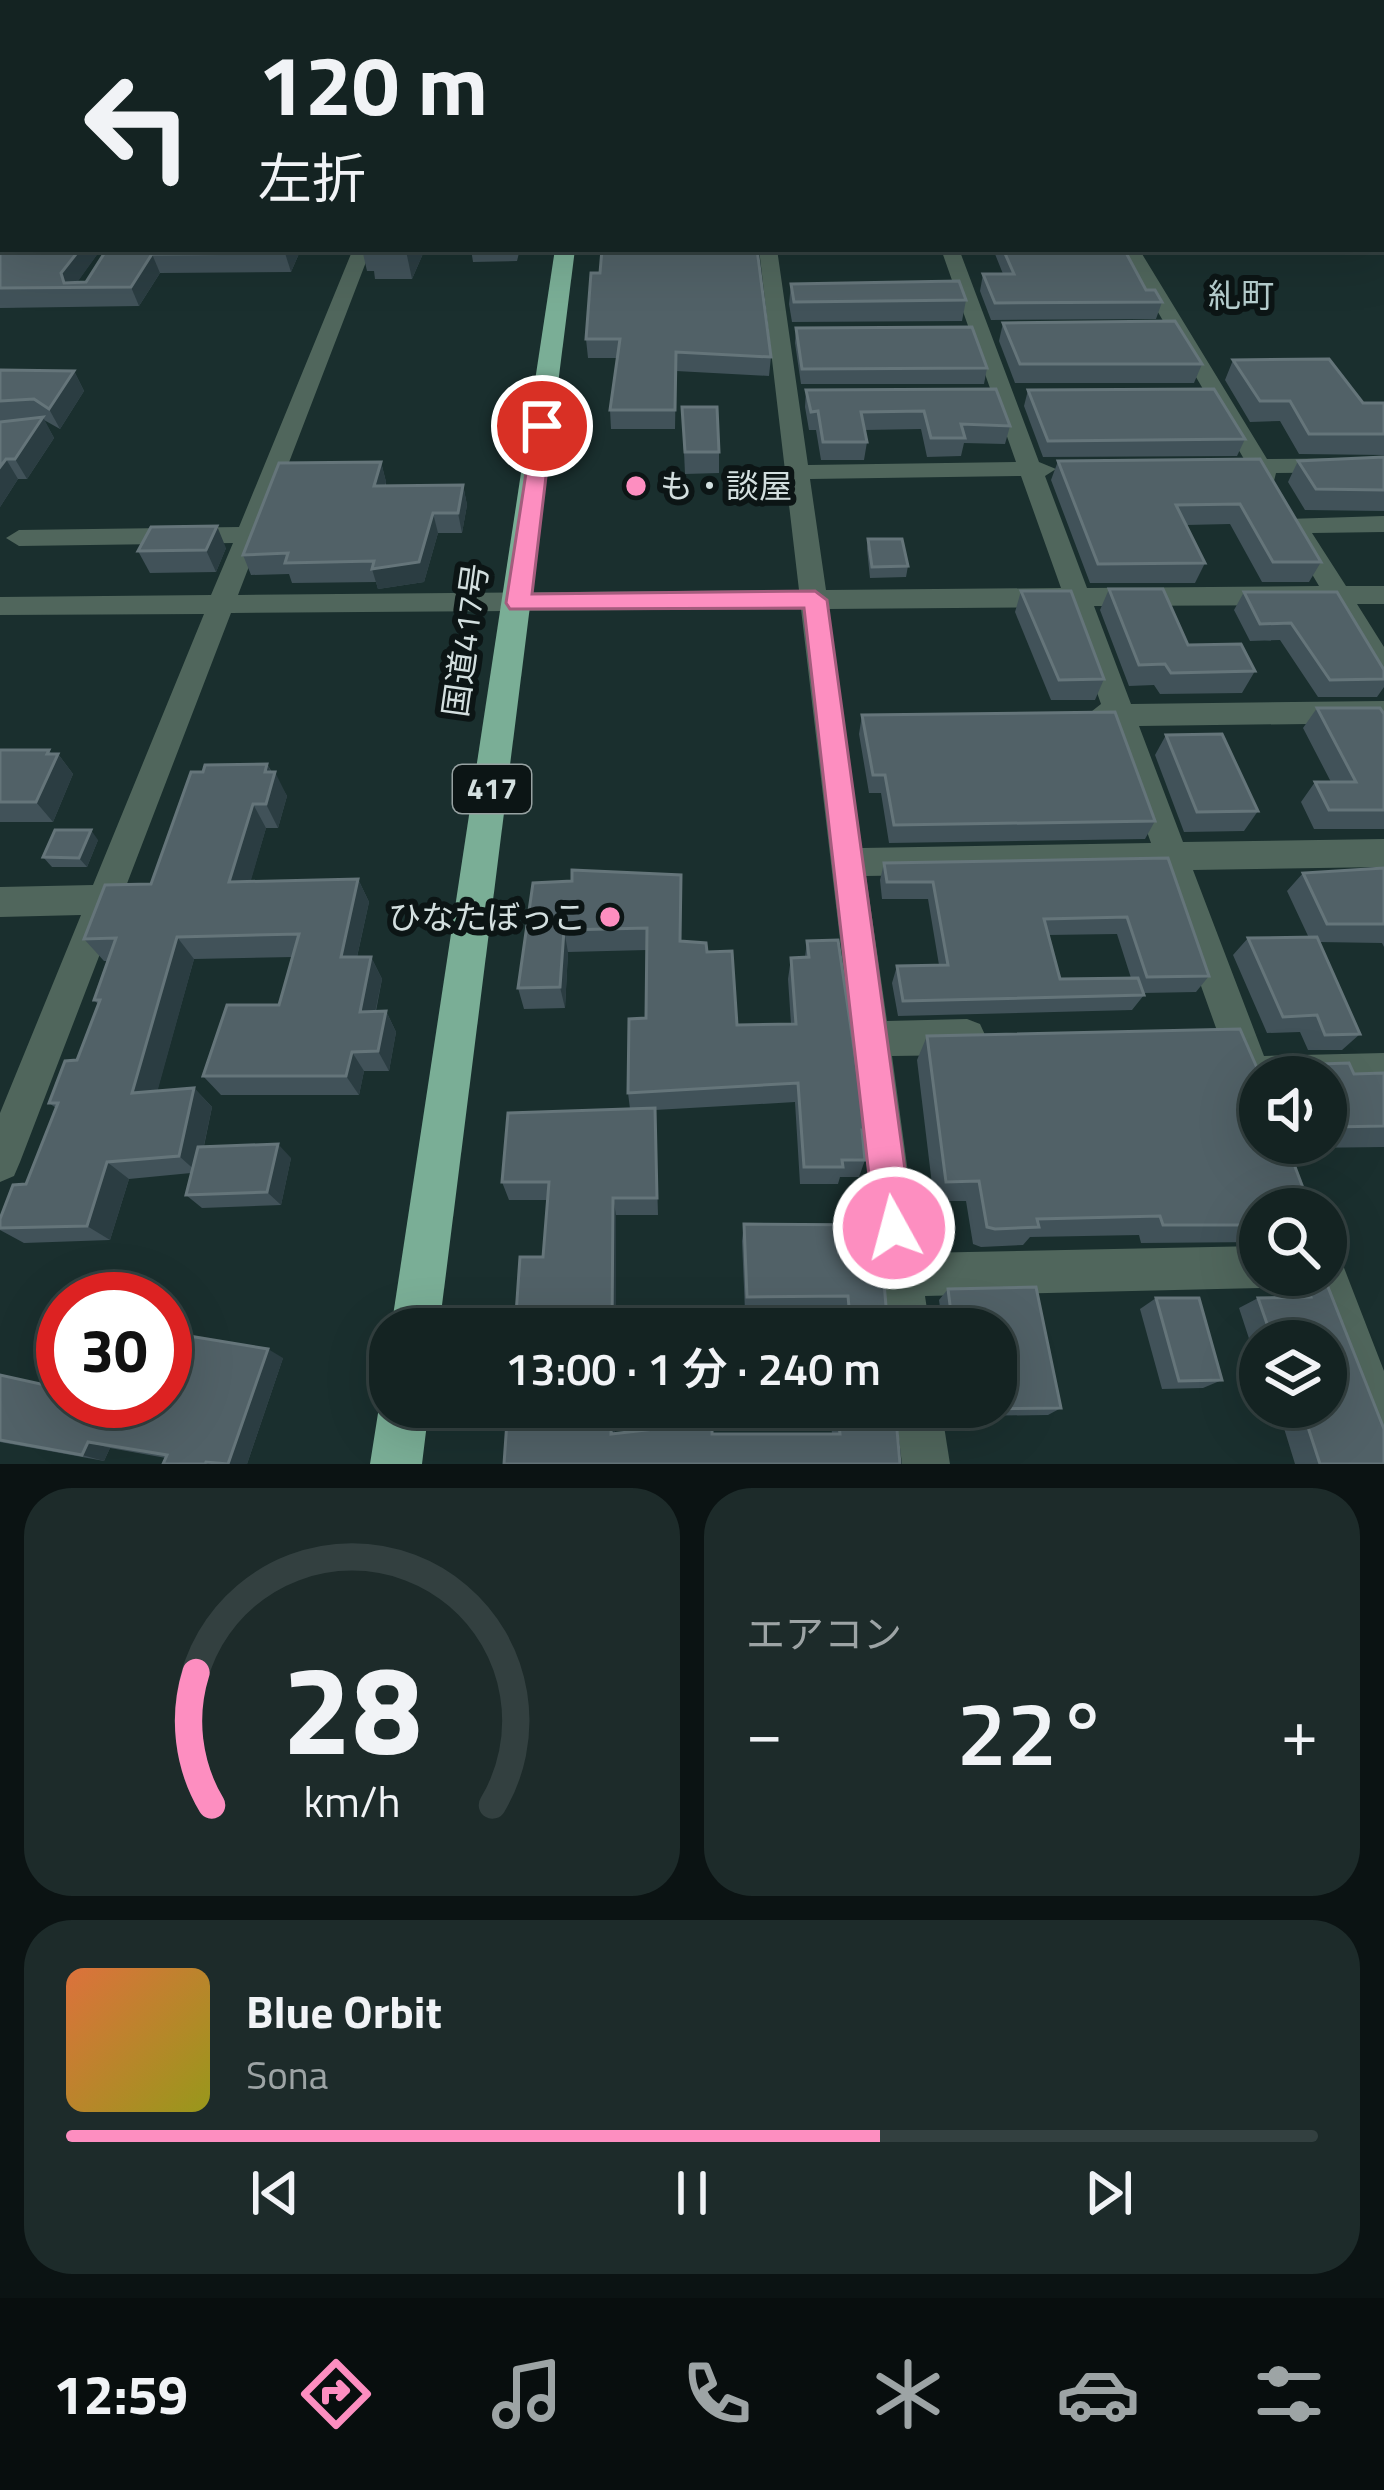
<!DOCTYPE html>
<html lang="ja">
<meta charset="utf-8">
<style>
body{margin:0;font-family:"Titillium Web","Noto Sans JP",sans-serif;background:#1d2b2a;color:#f1f3f6;height:100vh;display:flex;flex-direction:column;font-size:45px;white-space:nowrap}
*{box-sizing:border-box;margin:0}
p{font-size:39px;color:#9da4a5}
.icon{flex:none;width:66px;height:66px;fill:none;stroke:currentColor;stroke-width:2;stroke-linecap:round;stroke-linejoin:round}
.map{position:relative;height:1464px;overflow:hidden}
.panel{display:flex;flex-direction:column;gap:24px;padding:24px;background:#0b1313;flex:1}
.panel>*{flex:none}
.hud{position:absolute;left:0px;top:0px;width:1386px;height:252px;box-shadow:0 12px 48px #0002,0 0 0 3px #334040;background:#142322;color:#f1f3f6;overflow:hidden}
.fabs{position:absolute;left:1239px;top:1056px;display:grid;gap:24px}
.fabs a{display:grid;place-items:center;width:108px;height:108px;border-radius:50%;background:#142322;box-shadow:0 12px 48px #0002,0 0 0 3px #334040;font-size:60px}
.speed{position:absolute;left:36px;top:1272px;display:flex;gap:24px;font-size:60px;font-weight:700;text-align:center}
.speed>*{display:grid;place-content:center;width:156px;height:156px;border-radius:50%;background:#142322;box-shadow:0 12px 48px #0002,0 0 0 3px #334040;line-height:1}
.speed .limit{border:18px solid #d22;background:#fff;color:#111}
.pin{position:absolute;display:grid;place-items:center;width:102px;height:102px;color:#fff;margin:-51px;border:6px solid #fff;border-radius:50%;box-shadow:0 3px 12px #0007}
.me{position:absolute;width:132px;margin:-66px;rotate:353deg;stroke-linejoin:round;filter:drop-shadow(0 0 9px #0008)}
.turn{display:flex;align-items:center;gap:42px;height:252px;padding:0 60px;font-size:54px}
.turn .icon{width:156px;height:156px;stroke-width:2.5}
.turn b{display:block;font-size:84px;line-height:102px}
.big{font-size:90px;font-weight:600;line-height:1.1}
.panel .tile{flex:1;display:flex;flex-direction:column;justify-content:center;gap:18px;min-width:0;padding:0 42px;border-radius:48px;background:#1d2b2a}
.panel .dial{align-items:center;gap:0}
.dial svg{height:312px;overflow:visible;fill:none;stroke:#334040;stroke-width:7;stroke-linecap:round;text-anchor:middle}
.dial text{fill:#f1f3f6;stroke:none}
.song{display:flex;align-items:center;gap:36px}
.cover{width:144px;height:144px;border-radius:18px;background:linear-gradient(135deg,hsl(20 70% 55%),hsl(60 70% 35%))}
.played{height:12px;border-radius:6px;background:linear-gradient(90deg,#fd8ec0 65%,#334040 65%)}
.keys{display:flex;justify-content:space-around;direction:ltr}
.heat{display:flex;justify-content:space-between;align-items:center;font-size:66px;direction:ltr}
.panel .tiles{flex:1;display:grid;gap:24px;grid-template-columns:1fr 1fr}
.tile:last-child{grid-column:span 2}
.trip{position:absolute;left:369px;top:1308px;width:648px;height:120px;border-radius:48px;background:#142322;box-shadow:0 12px 48px #0002,0 0 0 3px #334040;font-weight:600;line-height:120px;text-align:center}
.tabs{display:flex;height:192px;justify-content:space-around;align-items:center;background:#080e0e;color:#9da4a5}
.tabs .icon{width:84px;height:84px}
.tabs .selected{color:#fd8ec0}
.tabs b{font-size:54px;color:#f1f3f6}
.map>svg:first-child{display:block}
.lines{fill:none;stroke-linecap:round;stroke-linejoin:round}
.minor{fill:#50665c;fill-rule:evenodd}
.trunk{fill:#7aae96;fill-rule:evenodd}
.wall{fill:#415259;fill-rule:evenodd}
.shaded-wall{fill:#2b3d42}
.building{fill:#516167;stroke:#65757a;stroke-width:3}
.route{fill:#fd8ec0;stroke:#a45c7d;stroke-width:3}
.poi-dot{fill:#fd8ec0;stroke:#0c1515;stroke-width:4.5}
.labels{text-anchor:middle;stroke-width:12;stroke-linejoin:round;paint-order:stroke}
.shield{fill:#0c1515;stroke:#97a2a2;stroke-width:3}
.shield-label{font-size:30px;font-weight:bold;fill:#d3dfdf}
.far-quarter-label{font-size:33px;fill:#b6cece;stroke:#0c1515}
.poi-label{font-size:33px;fill:#d3dfdf;stroke:#0c1515;text-anchor:start}
.street-label{font-size:33px;fill:#d3dfdf;stroke:#0c1515}
</style>
<div class="map">
<svg width="1384" height="1464" viewBox="0 0 1384 1464">
<rect width="100%" height="100%" fill="#1a2f2e"/>
<g class="lines">
<!-- minor -->
<g class="minor">
<path d="M729 0H741L742 3H730Z"/>
<rect x="1383" y="14" width="1" height="8"/>
<rect x="0" y="45" width="3" height="8"/>
<rect x="1383" y="52" width="1" height="8"/>
<rect x="1383" y="75" width="1" height="8"/>
<rect x="1383" y="143" width="1" height="11"/>
<rect x="1383" y="226" width="1" height="10"/>
<path d="M353 249H371L238 595 799 590 759 249H777L808 465 1016 462 941 249H959L1039 462 1056 469 1045 476 1087 588 1319 586 1283 525 1287 519 1384 516V532L1312 533 1346 586H1384V604H1357L1384 647V681L1374 678 1330 605 1094 606 1131 704 1384 701V723L1139 726 1183 842 1384 839V867L1193 870 1264 1056 1384 1053V1091L1326 1092V1077H1260V1117L1246 1112 1160 871 866 876 887 1021 967 1019 980 1024 986 1037 980 1050 967 1055 892 1056 919 1253 1260 1246V1275H1278L1275 1282 1260 1288 925 1296 930 1329H886L801 609 231 613 20 1162 14 1176 0 1182V1113L81 915 0 917V887L93 885 204 614 0 615V597L211 595 233 543 19 546 6 538 19 530 239 527ZM1021 476 1061 588 826 590 810 479ZM1067 607 1101 704 1087 715 1092 723 1109 726 1151 843 862 848 828 609Z"/>
<path d="M1121 249H1139L1267 459 1384 458V472L1276 473 1274 481 1266 483 1252 473 1216 471V461L1244 459Z"/>
<path d="M1326 1253 1341 1260 1384 1371V1455L1367 1449 1304 1275H1326Z"/>
<path d="M895 1407H941L950 1464H902Z"/>
</g>
<!-- trunk -->
<g class="trunk">
<rect x="592" y="0" width="14" height="3"/>
<path d="M555 249H575L439 1329H391Z"/>
<path d="M390 1387V1407H429L422 1464H370L379 1407Z"/>
</g>
</g>
<!-- wall -->
<g class="wall">
<path d="M488 0H550L549 3H488Z"/>
<path d="M0 235 3 249H101L77 282H86L107 249H301L291 272 160 273 139 306 0 308Z"/>
<path d="M362 249H425L412 279H375L374 271H367Z"/>
<path d="M471 249H520L517 261 473 262Z"/>
<path d="M993 249H1124L1146 290 1162 302 1156 319 991 320 980 291 983 274H1003Z"/>
<path d="M591 273 771 357 769 376 676 371 675 429H611L610 410 617 358H588L586 339Z"/>
<path d="M791 284 966 300 962 321 792 322 789 304Z"/>
<path d="M1003 323 1202 364 1194 383H1015L999 341Z"/>
<path d="M796 328 987 368 984 384H801L795 343Z"/>
<path d="M1233 360 1363 403H1384V455L1299 454 1280 421 1250 422 1225 380Z"/>
<path d="M0 370 74 371 84 391 60 429 44 420 54 438 27 479H18L0 507Z"/>
<path d="M806 390 1010 426 1005 444 964 443 961 456 927 457 921 429 865 430 867 442 864 460H821L816 430H809L805 407Z"/>
<path d="M1028 390 1245 439 1237 456 1043 457 1024 406Z"/>
<path d="M682 407 719 452V473L685 474Z"/>
<path d="M1384 457V511L1305 510 1288 482 1298 461Z"/>
<path d="M1260 459 1321 562 1309 582H1262L1230 524 1186 525 1205 563 1195 583H1090L1051 480 1058 461Z"/>
<path d="M381 462 386 482V486L463 485 467 505 462 533H438L424 582 378 589 376 582 292 583 289 574 251 575 243 555Z"/>
<path d="M868 539 908 566 906 577 870 578 867 549Z"/>
<path d="M226 548 216 572 150 573 138 551Z"/>
<path d="M1109 589 1188 645 1255 671 1242 693 1160 694 1154 685 1129 686 1100 610Z"/>
<path d="M1021 591 1104 679 1095 700H1051L1015 612Z"/>
<path d="M1244 592 1384 670V687L1377 697H1318L1280 640 1250 641 1234 610Z"/>
<path d="M1317 708 1384 714V829H1314L1301 802 1315 782H1331L1303 728Z"/>
<path d="M862 715 1155 821 1145 839 889 843 881 793H869L859 734Z"/>
<path d="M1166 735 1258 811 1244 831 1184 832 1155 755Z"/>
<path d="M0 750 58 754 73 774 53 822H0Z"/>
<path d="M267 764 287 796 278 828H266L250 882 358 879 369 902 357 957H371L382 979 376 1011H386L396 1032 389 1071H364L359 1095H221L203 1076 279 1005 293 957 194 959 157 1091 194 1088 212 1107 204 1146 291 1158 281 1205 202 1208 186 1195 191 1173 129 1179 110 1240 24 1243 0 1230V1219L26 1184 56 1108 49 1103 77 1060 98 1004 94 1000 108 961H104L84 939 151 884 203 772Z"/>
<path d="M98 840 87 867H52L43 857Z"/>
<path d="M1168 858 1209 976 1196 992 1143 993 1144 995 1132 1010 898 1016 892 983 897 966 939 965 928 899H882L880 880 884 863ZM1117 934 1131 978 1060 979 1048 935Z"/>
<path d="M1384 868V947L1382 943 1318 942 1360 1034 1342 1050H1308L1300 1032 1267 1033 1233 955 1248 938H1309L1287 891 1303 873Z"/>
<path d="M533 883 707 952 737 1025 791 1024 788 979 791 958 805 957 807 941 866 1130 863 1140 865 1160 859 1177H840L838 1184H800L795 1102 655 1110 658 1215H616V1329H515L543 1257 547 1200H509L502 1182 630 1109 628 1093 646 1018 647 950 568 952 565 1008 524 1009 518 988Z"/>
<path d="M927 1036 1260 1209V1242L1141 1243 1139 1235 1030 1237 1023 1245 981 1247 973 1244 966 1201H934L917 1060Z"/>
<path d="M1290 1065 1354 1074 1384 1073V1147L1304 1148 1301 1143H1326V1077H1276Z"/>
<path d="M744 1224 879 1225 888 1329H843L841 1310 745 1311 742 1241Z"/>
<path d="M1307 1282 1384 1464H1295L1283 1425 1288 1423 1283 1407H1326V1341H1260V1363H1257L1239 1308 1258 1298H1288L1286 1293Z"/>
<path d="M1036 1287 1061 1408 1048 1415 963 1416 962 1407H996V1329H943L939 1300 948 1289Z"/>
<path d="M1156 1298 1222 1380 1203 1388 1162 1389 1140 1309Z"/>
<path d="M283 1358 247 1464H163L166 1458 110 1448 104 1461 0 1442V1375L123 1402Z"/>
<path d="M834 1407H895L900 1464H504L615 1433 832 1434 830 1412Z"/>
</g>
<!-- shaded-wall -->
<g class="shaded-wall">
<path d="M80 249H101L74 287H67L61 273Z"/>
<path d="M287 249H301L291 272 285 253Z"/>
<path d="M407 249H425L412 279 406 251Z"/>
<path d="M152 254 160 273 139 306 131 287Z"/>
<path d="M74 371 84 391 60 429 49 409Z"/>
<path d="M43 417 54 438 27 479 15 459Z"/>
<path d="M6 459 18 479 0 507V467Z"/>
<path d="M381 462 386 482 380 506 374 486Z"/>
<path d="M463 485 467 505 462 533 458 513Z"/>
<path d="M433 513 438 533 424 582 378 589 372 569Z"/>
<path d="M217 526 226 548 216 572 206 550Z"/>
<path d="M49 750 56 759 58 754 73 774 53 822 36 802Z"/>
<path d="M267 764 274 778 275 772 287 796 278 828 266 804 265 772Z"/>
<path d="M253 804 266 828 244 905 229 882Z"/>
<path d="M91 830 98 840 87 867 79 858Z"/>
<path d="M358 879 369 902 352 979 341 957Z"/>
<path d="M564 930 568 952 565 1008 560 987Z"/>
<path d="M177 937 194 959 152 1111 132 1093Z"/>
<path d="M371 957 382 979 371 1032 360 1012Z"/>
<path d="M386 1011 396 1032 389 1071 378 1051Z"/>
<path d="M352 1052 364 1071 359 1095 346 1076Z"/>
<path d="M194 1088 212 1107 198 1173 179 1156Z"/>
<path d="M278 1144 291 1158 281 1205 267 1192Z"/>
<path d="M107 1162 129 1179 110 1240 87 1226Z"/>
<path d="M613 1198 616 1215V1329H612Z"/>
<path d="M268 1349 283 1358 247 1464H228Z"/>
<path d="M612 1407H615V1442L611 1434Z"/>
<path d="M88 1442 110 1448 104 1461 82 1455Z"/>
</g>
<!-- building -->
<g class="building">
<path d="M515 0H544L543 3H514Z"/>
<rect x="641" y="0" width="31" height="3"/>
<path d="M3 233V249H80L61 273 64 283 86 282 107 249H287L285 253 152 254 131 287 0 288V235Z"/>
<path d="M369 249H407L406 251H369Z"/>
<path d="M602 249H757L771 357 676 352 675 410H610L620 339H586L591 273H600Z"/>
<path d="M1003 249H1124L1146 290H1155L1162 302 995 303 983 274H1014Z"/>
<path d="M959 281 966 300 794 302 791 284Z"/>
<path d="M1175 321 1202 364H1020L1003 323Z"/>
<path d="M972 327 987 368 802 369 796 328Z"/>
<path d="M1329 359 1363 403H1384V434H1309L1290 401H1260L1233 360Z"/>
<path d="M0 370 74 371 49 409 34 399 0 401Z"/>
<path d="M996 389 1010 426 961 424 965 438H931L924 411 861 412 867 442H823L818 411 811 412 806 390Z"/>
<path d="M1214 389 1245 439 1048 441 1028 390Z"/>
<path d="M682 407H717L719 452H685Z"/>
<path d="M43 417 15 459H6L0 467V422Z"/>
<path d="M1384 457V490L1316 489 1298 461Z"/>
<path d="M1260 459 1321 562H1273L1240 504 1176 505 1205 563 1098 564 1058 461Z"/>
<path d="M381 462 374 486 463 485 458 513H433L419 562 372 569 374 561 285 563 288 553 243 555 279 463Z"/>
<path d="M217 526 206 550 138 551 151 527Z"/>
<path d="M868 539H902L908 566 872 567Z"/>
<path d="M1109 589H1163L1188 645 1241 644 1255 671 1171 673 1165 664 1139 665Z"/>
<path d="M1021 591H1071L1104 679 1059 680Z"/>
<path d="M1244 592H1337L1384 670V679L1330 680 1291 623 1260 624Z"/>
<path d="M1317 708H1380L1384 714V810H1329L1315 782H1356Z"/>
<path d="M1115 712 1155 821 894 825 885 775H873L862 715Z"/>
<path d="M1222 734 1258 811 1197 812 1166 735Z"/>
<path d="M0 750H49L47 754H58L36 802H0Z"/>
<path d="M267 764 265 772H275L266 804H253L229 882 358 879 341 957H371L360 1012 386 1011 378 1051 352 1052 346 1076H203L227 1005H279L299 934 177 937 132 1093 194 1088 179 1156 107 1162 87 1226 0 1228V1219L13 1185 26 1184 58 1103H49L65 1061 77 1060 100 1000H94L116 938 84 939 105 885 151 884 191 772H203L205 765Z"/>
<path d="M55 830H91L79 858 43 857Z"/>
<path d="M1168 858 1209 976 1147 977 1127 917 1044 919 1060 979 1138 978 1144 995 903 1001 897 966 948 965 933 882H887L884 863Z"/>
<path d="M1384 868V924H1327L1303 873Z"/>
<path d="M572 870 681 875 680 941 706 943 707 952 732 951 737 1025 796 1024 791 958 809 957 807 941 838 940 866 1130H862L865 1160H842L843 1167H804L798 1083 628 1093 629 1019 646 1018 647 928 564 930 560 987 518 988 533 883 572 881Z"/>
<path d="M1317 937 1360 1034 1325 1035 1317 1015 1283 1017 1248 938Z"/>
<path d="M1240 1029 1261 1077 1260 1143H1286L1311 1209H1260V1225H1163L1160 1216 1037 1219 1039 1227 995 1229 987 1227 979 1181 946 1182 927 1036Z"/>
<path d="M1349 1063 1354 1074 1384 1073V1126L1332 1127 1326 1118V1077H1290V1065Z"/>
<path d="M655 1108 657 1198H613L612 1329H515L520 1257H543L549 1182H502L508 1113Z"/>
<path d="M278 1144 267 1192 186 1195 198 1147Z"/>
<path d="M744 1224 879 1225 888 1329H851L848 1296 747 1297Z"/>
<path d="M1307 1282H1326L1384 1429V1464H1320L1305 1418H1310L1307 1407H1326V1341H1273L1258 1298 1311 1297Z"/>
<path d="M1036 1287 1061 1408 973 1409V1407H996V1329H953L948 1289Z"/>
<path d="M1156 1298H1199L1222 1380 1179 1381Z"/>
<path d="M165 1332 268 1349 228 1464 206 1462 205 1464H163L167 1455 88 1442 82 1455 0 1440V1375L63 1389V1401H165Z"/>
<path d="M508 1407H612L611 1434 672 1427 712 1428V1434H840L837 1407H895L900 1464H504Z"/>
</g>
<!-- route -->
<path class="route" d="M534 421 552 426 532 594 815 591 827 600 913 1228 908 1241 894 1247 881 1241 875 1228 804 608 510 609 506 603Z"/>
<!-- markers -->
<g class="poi-dot">
<circle cx="636" cy="486" r="12"/>
<circle cx="610" cy="917" r="12"/>
</g>
<g class="labels">
<!-- shield labels -->
<rect class="shield" x="453" y="765" width="78" height="48" rx="9"/>
<g class="shield-label">
<text x="492" y="799">417</text>
</g>
<!-- far-quarter labels -->
<g class="far-quarter-label">
<text x="1241" y="307">糺町</text>
</g>
<!-- poi labels -->
<g class="poi-label">
<text x="660" y="498">も・談屋</text>
<text x="586" y="929" text-anchor="end">ひなたぼっこ</text>
</g>
<!-- street labels -->
<g class="street-label">
<text transform="translate(465 640) rotate(-82)" y="12">国道417号</text>
</g>
</g>
</svg>
<div class="fabs">
<a><svg class="icon" aria-label="sound" viewBox="0 0 24 24"><path d="M4 9h4l5-4v14l-5-4H4zM17 9q2 3 0 6"/></svg></a>
<a><svg class="icon" aria-label="search" viewBox="0 0 24 24"><circle cx="10" cy="10" r="6"/><path d="M15 15l6 6"/></svg></a>
<a><svg class="icon" aria-label="layers" viewBox="0 0 24 24"><path d="M12 4l9 5-9 5-9-5zM3 14l9 5 9-5"/></svg></a>
</div>
<div class="speed"><div class="limit">30</div></div>
<div class="pin" style="left:542px;top:426px;background:#d93025"><svg class="icon" aria-label="arrive" viewBox="0 0 24 24"><path d="M6 21V4h12l-3 4 3 4H6"/></svg></div>
<svg class="me" style="left:894px;top:1228px" viewBox="-20 -20 40 40"><circle r="17" fill="#fd8ec0" stroke="#fff" stroke-width="3"/><path d="M0-11L8 9 0 5-8 9z" fill="#fff"/></svg>
<div class="trip">13:00 · 1 分 · 240 m</div>
<div class="hud">
<div class="turn"><svg class="icon" aria-label="left" viewBox="0 0 24 24"><path d="M17 20v-9H6M10 6l-5 5 5 5"/></svg><div><b>120 m</b>左折</div></div>
</div>
</div>
<section class="panel">
<div class="tiles">
<div class="tile dial"><svg viewBox="0 0 100 80">
<path d="M14 69A42 42 0 1 1 86 69"/>
<path d="M14 69A42 42 0 0 1 10 35" stroke="#fd8ec0"/>
<text x="50" y="56" font-size="32" font-weight="700">28</text>
<text x="50" y="72" font-size="11">km/h</text>
</svg></div>
<div class="tile"><p>エアコン</p>
<div class="heat"><a>−</a><b class="big">22°</b><a>+</a></div>
</div>
<div class="tile">
<div class="song"><i class="cover"></i><div><b>Blue Orbit</b><p>Sona</p></div></div>
<div class="played"></div>
<div class="keys"><svg class="icon" aria-label="previous" viewBox="0 0 24 24"><path d="M18 5L8 12l10 7zM5 5v14"/></svg><svg class="icon" aria-label="pause" viewBox="0 0 24 24"><path d="M8 5v14M16 5v14"/></svg><svg class="icon" aria-label="next" viewBox="0 0 24 24"><path d="M6 5l10 7-10 7zM19 5v14"/></svg></div>
</div>
</div>
</section>
<nav class="tabs">
<b>12:59</b>
<svg class="icon selected" aria-label="directions" viewBox="0 0 24 24"><path d="M12 3l9 9-9 9-9-9zM9 14v-3h6M13 9l2 2-2 2"/></svg>
<svg class="icon" aria-label="music" viewBox="0 0 24 24"><path d="M9 18V5l10-2v13"/><circle cx="6" cy="18" r="3"/><circle cx="16" cy="16" r="3"/></svg>
<svg class="icon" aria-label="phone" viewBox="0 0 24 24"><path d="M5 4h4l2 5-3 2q2 4 5 5l2-3 5 2v4C11 20 4 13 5 4z"/></svg>
<svg class="icon" aria-label="climate" viewBox="0 0 24 24"><path d="M12 3v18M4 7l16 10M4 17L20 7"/></svg>
<svg class="icon" aria-label="car" viewBox="0 0 24 24"><path d="M5 17H2v-5l4-1 3-4h7l3 4 3 1v5h-3M9 17h6M6 11h13"/><circle cx="7" cy="17" r="2"/><circle cx="17" cy="17" r="2"/></svg>
<svg class="icon" aria-label="filters" viewBox="0 0 24 24"><path d="M4 7h16M4 17h16"/><circle cx="9" cy="7" r="2"/><circle cx="15" cy="17" r="2"/></svg>
</nav>
